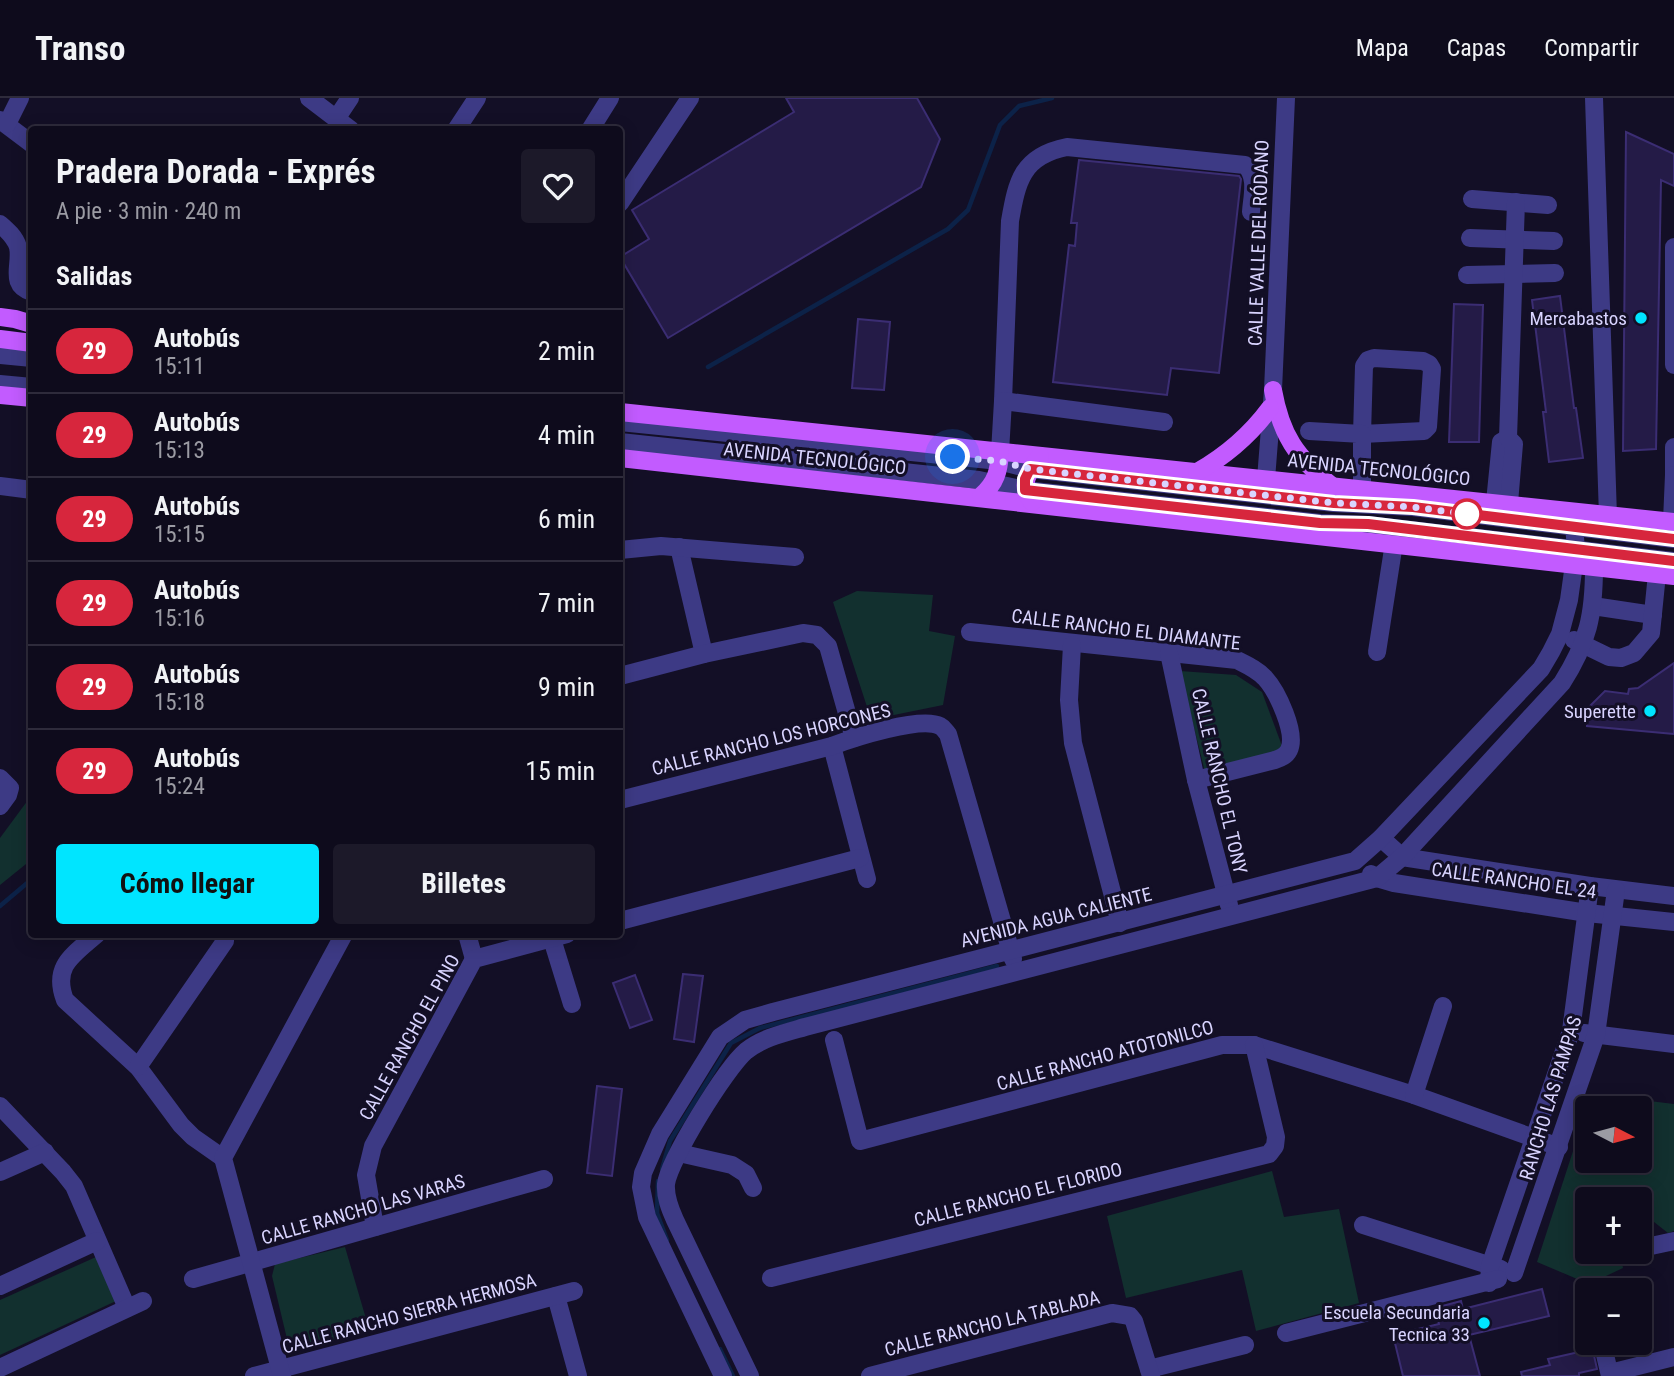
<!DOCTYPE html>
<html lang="es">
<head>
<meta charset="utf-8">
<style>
  :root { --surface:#0e0b1c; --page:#1c1929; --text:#f1f3f6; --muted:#9b9ba3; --line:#2e2b3b; --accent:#00e5ff }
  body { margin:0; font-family:"Roboto Condensed",sans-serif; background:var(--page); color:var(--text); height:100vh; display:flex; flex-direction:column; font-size:26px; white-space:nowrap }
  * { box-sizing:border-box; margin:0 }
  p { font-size:23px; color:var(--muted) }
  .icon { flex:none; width:38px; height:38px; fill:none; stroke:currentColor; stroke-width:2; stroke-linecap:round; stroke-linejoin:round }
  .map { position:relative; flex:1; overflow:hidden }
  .drawer { position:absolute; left:28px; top:28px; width:595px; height:812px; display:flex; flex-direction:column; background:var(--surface); border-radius:7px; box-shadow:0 4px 18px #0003,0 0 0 2px var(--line) }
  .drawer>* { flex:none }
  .badge { padding:0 14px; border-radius:23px; font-size:24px; line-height:46px }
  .needle { width:46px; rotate:96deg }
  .buttons { position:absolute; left:1575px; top:998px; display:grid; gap:14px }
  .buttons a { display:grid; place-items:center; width:77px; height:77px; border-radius:7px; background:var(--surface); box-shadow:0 4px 18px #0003,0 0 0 2px var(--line); font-size:35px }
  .you { position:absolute; width:35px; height:35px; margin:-18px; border:5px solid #fff; border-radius:50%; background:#1a73e8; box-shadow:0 0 0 10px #1a73e833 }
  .map>.badge { position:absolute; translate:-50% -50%; box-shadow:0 0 0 4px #fff }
  h2 { padding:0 28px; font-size:26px; line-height:63px }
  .round { display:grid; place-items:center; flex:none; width:74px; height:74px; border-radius:7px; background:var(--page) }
  .summary { display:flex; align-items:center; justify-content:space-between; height:119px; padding:0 28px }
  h1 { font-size:33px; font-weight:700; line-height:52px }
  .action { display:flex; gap:14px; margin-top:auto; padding:14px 28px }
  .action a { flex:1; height:80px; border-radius:7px; background:var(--accent); color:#111; font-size:28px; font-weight:700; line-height:80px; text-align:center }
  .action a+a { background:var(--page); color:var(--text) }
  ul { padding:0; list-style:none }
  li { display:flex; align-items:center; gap:21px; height:84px; padding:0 28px; border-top:2px solid var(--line) }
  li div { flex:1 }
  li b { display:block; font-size:26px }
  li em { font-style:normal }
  li .badge { min-width:77px; font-weight:700; text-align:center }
  header { display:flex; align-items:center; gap:42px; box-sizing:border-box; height:98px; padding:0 35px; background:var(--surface); border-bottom:2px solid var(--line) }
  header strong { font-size:33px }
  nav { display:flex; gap:38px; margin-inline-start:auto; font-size:24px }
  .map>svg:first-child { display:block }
</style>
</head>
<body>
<header>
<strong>Transo</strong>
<nav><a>Mapa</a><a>Capas</a><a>Compartir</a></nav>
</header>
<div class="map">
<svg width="1674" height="1278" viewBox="0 0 1674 1278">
  <rect width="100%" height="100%" fill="#130f26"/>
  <g fill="#12302f">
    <path d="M857 493 933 497 929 533 955 538 943 607 884 619 869 615 833 504Z"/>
    <path d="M1180 573 1236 577 1262 594 1282 648 1273 659 1206 678Z"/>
    <path d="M31 698V762L0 787V740Z"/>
    <path d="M1592 996 1674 1006V1133L1668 1135 1649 1120 1640 1122V1101H1587V1153H1620L1623 1170 1589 1186 1537 1164 1587 1010V1062H1640V1010H1587Z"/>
    <path d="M1272 1073 1284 1119 1339 1111 1359 1205 1256 1233 1242 1172 1126 1200 1107 1118Z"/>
    <path d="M345 1149 369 1231 301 1252 288 1245 272 1178 275 1166Z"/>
    <path d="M96 1159 116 1203 0 1257V1202Z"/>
  </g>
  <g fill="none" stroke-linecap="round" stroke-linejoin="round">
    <g stroke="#0c2248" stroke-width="4.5">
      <path d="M708 269 948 131 968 112 1000 27 1019 8 1052 0"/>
      <path d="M0 808 32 781"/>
      <path d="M662 1071 670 1043 731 945 760 930 997 868"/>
      <path d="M658 1083 657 1115 667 1142"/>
      <path d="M720 1251 733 1278"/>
    </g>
  </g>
  <g fill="#241b47" stroke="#3b2d73" stroke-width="2">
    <path d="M786 0H917L940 41 921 89 668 240 620 159 649 141 632 112 794 14Z"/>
    <path d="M1626 34 1674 56V88L1661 82 1656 351 1623 353Z"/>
    <path d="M1079 62 1239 78 1241 81 1219 275 1171 270 1167 297 1053 284 1069 147 1075 148 1077 125H1071Z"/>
    <path d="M1560 198 1574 310H1576L1583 360 1549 364 1543 314H1546L1532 202Z"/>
    <path d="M1454 206 1483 207 1479 344H1449Z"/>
    <path d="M858 221 890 224 884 292 852 290Z"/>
    <path d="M1674 565V636L1587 628 1588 610 1605 593 1628 596 1629 591 1638 590Z"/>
    <path d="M683 876 703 878 694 944 674 941Z"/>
    <path d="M635 877 652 922 630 930 613 885Z"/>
    <path d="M597 988 622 991 612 1078 587 1075Z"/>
    <path d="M1542 1191 1549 1218 1469 1237 1480 1278H1403L1393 1237 1439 1226 1435 1210 1461 1203 1463 1211Z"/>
    <path d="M1577 1244H1591L1597 1271 1579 1275V1278H1522L1521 1274 1550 1267 1548 1261 1579 1254Z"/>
  </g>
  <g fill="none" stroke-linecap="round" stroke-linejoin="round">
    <g stroke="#3d3a85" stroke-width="18">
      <path d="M309 0 351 32"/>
      <path d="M1594 0 1608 418"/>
      <path d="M336 21 350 0"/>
      <path d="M0 22 32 46"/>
      <path d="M7 26 20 0"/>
      <path d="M456 32 477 0"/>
      <path d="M590 32 610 0"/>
      <path d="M1472 101 1548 107"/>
      <path d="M620 105 690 0"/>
      <path d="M0 126C7 132 15 139 18 149 22 167 8 187 32 194"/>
      <path d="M1470 140 1554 143"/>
      <path d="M1674 149V267"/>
      <path d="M1467 177 1555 175"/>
      <path d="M0 257 32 260"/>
      <path d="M1374 260 1423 263 1429 266 1432 271 1428 329 1424 333 1362 336 1364 268 1368 262Z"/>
      <path d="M0 286 32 289"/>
      <path d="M1003 303 1010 123C1017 83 1022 58 1067 49L1245 67C1258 79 1252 98 1251 114"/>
      <path d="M620 324 999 363 1030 371 1334 405 1413 409 1674 441"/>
      <path d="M1309 333 1362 336V391"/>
      <path d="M620 344 979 382 1025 392 1320 425 1368 427 1674 463"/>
      <path d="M1000 354 1003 303 1164 324"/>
      <path d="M1674 377V349"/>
      <path d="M1266 381 1273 292 1286 0"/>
      <path d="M0 388 32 392"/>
      <path d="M1495 404 1501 344 1508 340"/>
      <path d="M1509 405 1514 346 1508 340 1516 104"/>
      <path d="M1672 423 1674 377"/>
      <path d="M679 449 704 556"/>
      <path d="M620 452 661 448 795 459"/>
      <path d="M1593 508 1653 517"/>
      <path d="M970 534 1237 562C1247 567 1258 572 1265 580 1277 593 1297 635 1289 652 1286 658 1281 660 1275 662L1196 682"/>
      <path d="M1574 542 1609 559 1621 560 1634 555 1651 535 1657 476"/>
      <path d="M1072 547 1069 602 1073 645 1120 825"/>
      <path d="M1377 554 1394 445"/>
      <path d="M1169 555 1196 682 1229 807"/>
      <path d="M620 578 704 556 803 535 817 537 828 548 854 640"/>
      <path d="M832 648 867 781"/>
      <path d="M0 680 10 690 8 697 0 708"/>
      <path d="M620 702 832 648C853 640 921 618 940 628 944 630 945 633 948 636L1013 861"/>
      <path d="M1381 740 1402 759 1590 788 1674 798"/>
      <path d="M1371 776 1377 780 1394 785 1587 815 1674 824"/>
      <path d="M620 823 860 760"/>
      <path d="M97 836C73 857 52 868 65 902L138 969 181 1027 193 1039 223 1060"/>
      <path d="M467 836 474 861"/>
      <path d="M552 841 572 906"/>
      <path d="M1584 935 1674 946"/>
      <path d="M834 942 860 1043 1222 947H1254L1414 997 1559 1049"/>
      <path d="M138 969 225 843"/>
      <path d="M1414 997 1443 908"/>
      <path d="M0 1008 63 1074 74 1088 127 1210"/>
      <path d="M679 1055 732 1067 746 1076 753 1090"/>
      <path d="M0 1074 45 1054"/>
      <path d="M1363 1127 1501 1171"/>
      <path d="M375 1129 366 1077 373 1048 474 861 567 836"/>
      <path d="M1640 1146 1651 1148 1674 1143"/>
      <path d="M1514 1175 1596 937 1616 792"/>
      <path d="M771 1180 1269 1056 1275 1048 1276 1039 1254 947"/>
      <path d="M193 1181 544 1081"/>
      <path d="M1489 1185 1490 1168 1571 933 1590 788"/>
      <path d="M0 1188 97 1143"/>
      <path d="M1586 1197 1587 1199"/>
      <path d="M556 1198 578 1278"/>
      <path d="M1286 1235 1498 1181"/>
      <path d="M1602 1244 1610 1278"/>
      <path d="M0 1270 143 1203"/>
      <path d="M1149 1271 1245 1247"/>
      <path d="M1610 1275 1674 1259"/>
      <path d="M254 1278 574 1193"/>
      <path d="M282 1278 223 1060 344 836"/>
      <path d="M723 1278 647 1119 641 1089 643 1075 660 1036 720 939 745 922 773 914 1355 763 1381 740 1541 571 1551 554 1560 536 1569 502 1576 452 1573 414"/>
      <path d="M750 1278 675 1122C670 1111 665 1099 666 1086 669 1062 726 970 746 953 762 940 784 935 805 929L1377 780 1402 759 1562 585C1588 544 1594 517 1594 469"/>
      <path d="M870 1278 1112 1215 1130 1218 1134 1223 1151 1278"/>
    </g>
    <g stroke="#c25bff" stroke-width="18">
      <path d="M0 219 15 221 32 226"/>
      <path d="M0 241 32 245"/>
      <path d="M1273 292C1281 337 1296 359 1332 388"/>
      <path d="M0 297 32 300"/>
      <path d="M620 314 1674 424"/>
      <path d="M620 360 1674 478"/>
      <path d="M1197 374C1227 357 1250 337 1270 310"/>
      <path d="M981 398C996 385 999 373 1000 354"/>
      <path d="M1032 404C1019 387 1028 374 1040 358"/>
    </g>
  </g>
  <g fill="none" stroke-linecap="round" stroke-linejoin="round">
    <g stroke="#fff" stroke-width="16">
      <path id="line" d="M1674 441 1413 409 1334 405 1030 371 1025 381V392L1320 425 1368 426 1674 463"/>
    </g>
    <use href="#line" stroke="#d7263d" stroke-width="10"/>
    <path stroke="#d9d4ff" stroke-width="7" stroke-dasharray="0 12.6" d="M953 359 999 363 1030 371 1334 405 1413 409 1467 416"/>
  </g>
  <g fill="#00e5ff" stroke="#130f26" stroke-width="2.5">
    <circle cx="1641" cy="220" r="7"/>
    <circle cx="1650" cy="613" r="7"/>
    <circle cx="1484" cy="1225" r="7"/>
  </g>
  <circle fill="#fff" stroke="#d7263d" stroke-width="3.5" cx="1467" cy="416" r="14"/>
  <g text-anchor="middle" stroke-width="6" stroke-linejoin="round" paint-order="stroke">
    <g font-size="19" fill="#d9d4ff" stroke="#130f26">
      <text transform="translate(1258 145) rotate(-88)" y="7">CALLE VALLE DEL RÓDANO</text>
      <text transform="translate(815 360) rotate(6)" y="7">AVENIDA TECNOLÓGICO</text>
      <text transform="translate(1379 371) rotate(6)" y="7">AVENIDA TECNOLÓGICO</text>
      <text transform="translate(1126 531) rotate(7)" y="7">CALLE RANCHO EL DIAMANTE</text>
      <text transform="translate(771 641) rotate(-14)" y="7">CALLE RANCHO LOS HORCONES</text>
      <text transform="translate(1220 683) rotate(77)" y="7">CALLE RANCHO EL TONY</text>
      <text transform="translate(1514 782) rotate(8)" y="7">CALLE RANCHO EL 24</text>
      <text transform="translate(1056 819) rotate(-14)" y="7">AVENIDA AGUA CALIENTE</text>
      <text transform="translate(409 939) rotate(-61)" y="7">CALLE RANCHO EL PINO</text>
      <text transform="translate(1105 957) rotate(-15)" y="7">CALLE RANCHO ATOTONILCO</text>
      <text transform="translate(1550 1000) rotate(-73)" y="7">RANCHO LAS PAMPAS</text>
      <text transform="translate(1018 1096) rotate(-14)" y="7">CALLE RANCHO EL FLORIDO</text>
      <text transform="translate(363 1111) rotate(-16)" y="7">CALLE RANCHO LAS VARAS</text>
      <text transform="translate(409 1215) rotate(-15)" y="7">CALLE RANCHO SIERRA HERMOSA</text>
      <text transform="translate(992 1225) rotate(-14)" y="7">CALLE RANCHO LA TABLADA</text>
    </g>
    <g font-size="19" fill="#d9d4ff" stroke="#130f26" text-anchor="end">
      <text x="1627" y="227">Mercabastos</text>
      <text x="1636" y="620">Superette</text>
      <text x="1470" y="1221">Escuela Secundaria<tspan x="1470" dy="22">Tecnica 33</tspan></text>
    </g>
  </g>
</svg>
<div class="buttons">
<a><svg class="needle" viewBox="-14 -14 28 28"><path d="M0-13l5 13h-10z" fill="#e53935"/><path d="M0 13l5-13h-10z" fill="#9b9ba3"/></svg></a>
<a>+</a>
<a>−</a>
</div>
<div class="you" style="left:953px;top:359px"></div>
<section class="drawer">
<div class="summary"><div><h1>Pradera Dorada - Exprés</h1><p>A pie · 3 min · 240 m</p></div><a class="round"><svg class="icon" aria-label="heart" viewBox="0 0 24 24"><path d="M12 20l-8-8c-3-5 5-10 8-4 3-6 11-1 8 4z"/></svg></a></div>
<h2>Salidas</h2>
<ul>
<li><span class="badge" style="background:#d7263d;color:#fff">29</span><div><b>Autobús</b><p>15:11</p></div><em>2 min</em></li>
<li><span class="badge" style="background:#d7263d;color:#fff">29</span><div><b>Autobús</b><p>15:13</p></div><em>4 min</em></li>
<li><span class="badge" style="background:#d7263d;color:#fff">29</span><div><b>Autobús</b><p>15:15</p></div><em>6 min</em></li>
<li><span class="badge" style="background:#d7263d;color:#fff">29</span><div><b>Autobús</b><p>15:16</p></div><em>7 min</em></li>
<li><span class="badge" style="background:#d7263d;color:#fff">29</span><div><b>Autobús</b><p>15:18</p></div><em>9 min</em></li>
<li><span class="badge" style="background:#d7263d;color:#fff">29</span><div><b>Autobús</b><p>15:24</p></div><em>15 min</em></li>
</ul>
<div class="action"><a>Cómo llegar</a><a>Billetes</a></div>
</section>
</div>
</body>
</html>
